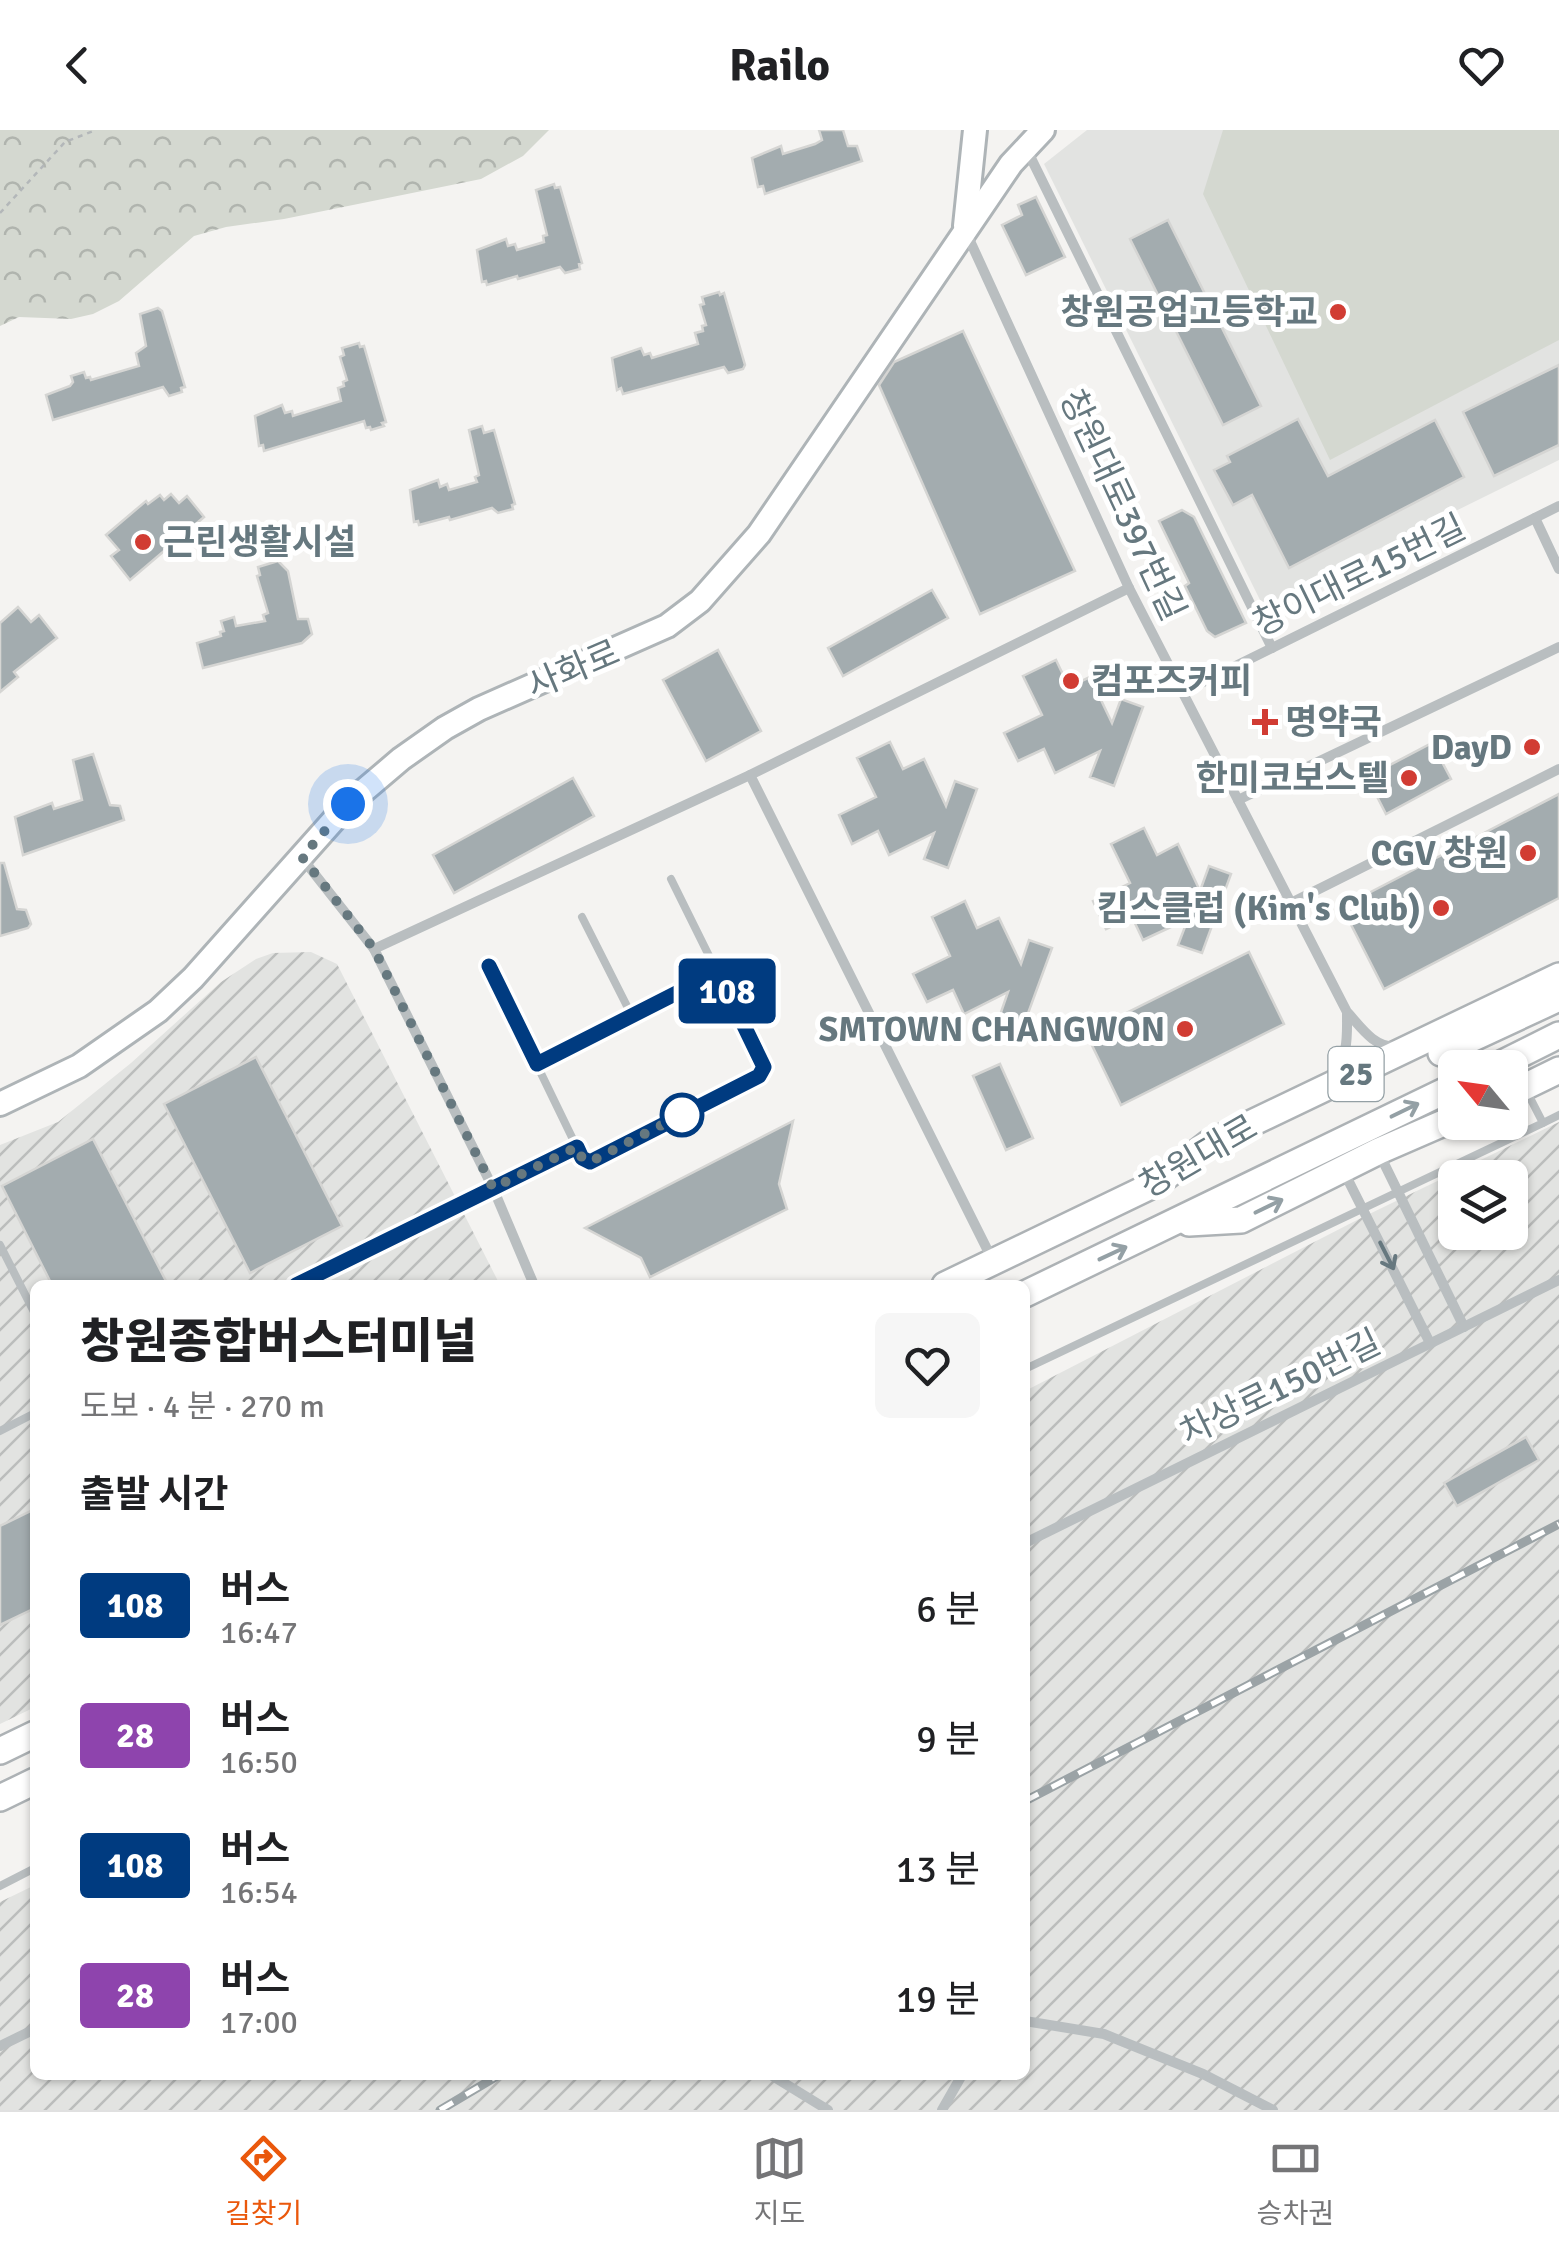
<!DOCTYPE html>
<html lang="ko">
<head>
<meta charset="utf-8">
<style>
  :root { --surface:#fff; --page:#f6f6f6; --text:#202124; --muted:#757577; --line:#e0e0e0; --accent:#ea580c }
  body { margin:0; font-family:Signika,"Noto Sans KR",sans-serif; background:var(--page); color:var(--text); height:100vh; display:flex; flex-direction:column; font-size:38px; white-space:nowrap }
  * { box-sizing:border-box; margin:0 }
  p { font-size:32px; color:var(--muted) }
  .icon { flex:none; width:55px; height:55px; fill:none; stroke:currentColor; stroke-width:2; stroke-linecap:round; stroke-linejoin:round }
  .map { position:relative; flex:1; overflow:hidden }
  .sheet { position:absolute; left:30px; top:1150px; width:1000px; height:800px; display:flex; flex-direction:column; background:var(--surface); border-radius:15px; box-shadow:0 2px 8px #0004 }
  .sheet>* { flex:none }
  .badge { padding:0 20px; border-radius:8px; font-size:35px; line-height:65px }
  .needle { width:65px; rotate:299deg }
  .tools { position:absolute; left:1438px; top:920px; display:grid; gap:20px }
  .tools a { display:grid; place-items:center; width:90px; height:90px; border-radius:15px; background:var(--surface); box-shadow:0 2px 8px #0004; font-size:50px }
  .you { position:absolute; width:50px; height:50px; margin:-25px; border:8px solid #fff; border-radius:50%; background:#1a73e8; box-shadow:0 0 0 15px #1a73e833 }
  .map>.badge { position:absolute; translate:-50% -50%; box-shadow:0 0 0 5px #fff }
  h2 { padding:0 50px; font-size:38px; line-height:90px }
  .round { display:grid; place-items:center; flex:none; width:105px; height:105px; border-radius:15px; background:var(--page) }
  .overview { display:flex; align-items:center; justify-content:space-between; height:170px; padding:0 50px }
  h1 { font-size:48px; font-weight:800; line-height:75px }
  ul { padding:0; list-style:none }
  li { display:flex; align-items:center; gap:30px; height:130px; padding:0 50px }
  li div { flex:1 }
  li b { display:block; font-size:38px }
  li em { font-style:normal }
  li .badge { min-width:110px; font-weight:700; text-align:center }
  header { display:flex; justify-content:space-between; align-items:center; height:130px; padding:0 50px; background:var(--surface); font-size:45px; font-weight:800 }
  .dock { display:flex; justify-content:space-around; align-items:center; height:140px; border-top:2px solid var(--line); background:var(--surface); font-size:28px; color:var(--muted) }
  .dock a { display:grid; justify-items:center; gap:5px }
  .dock .current { color:var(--accent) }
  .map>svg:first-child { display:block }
</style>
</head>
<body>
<header><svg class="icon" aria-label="back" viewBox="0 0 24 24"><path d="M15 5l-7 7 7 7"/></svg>Railo<svg class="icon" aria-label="heart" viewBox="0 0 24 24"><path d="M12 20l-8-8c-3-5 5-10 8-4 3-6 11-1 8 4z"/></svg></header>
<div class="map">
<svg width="1559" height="1980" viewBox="0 0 1559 1980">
  <defs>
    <pattern id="industrial-furrows" width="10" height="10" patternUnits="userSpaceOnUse" patternTransform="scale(2.5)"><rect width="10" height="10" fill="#e2e3e1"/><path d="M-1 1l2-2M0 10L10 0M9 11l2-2" fill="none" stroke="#bbbdbc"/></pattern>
    <pattern id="forest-crowns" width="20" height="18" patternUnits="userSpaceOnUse" patternTransform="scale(2.5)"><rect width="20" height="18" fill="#d4d8d0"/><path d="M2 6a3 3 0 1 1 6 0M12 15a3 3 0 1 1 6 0" fill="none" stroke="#b0b4ae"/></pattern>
  </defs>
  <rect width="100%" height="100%" fill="#f4f3f1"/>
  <path fill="#e2e3e1" d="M1087 0H1559V330L1263 476 1044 34Z"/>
  <g fill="url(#industrial-furrows)" fill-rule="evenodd">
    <path d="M311 822 337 834 500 1155H35V1577L0 1594V1015L58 992 131 933 221 852 256 829 273 823Z"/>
    <path d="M1559 992V1980H0V1772L35 1755V1945H1025V1261L1359 1089ZM1455 1048H1510V1102H1455Z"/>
  </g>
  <path fill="#d4d8d0" d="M1223 0H1559V210L1330 330 1203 64Z"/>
  <path fill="url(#forest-crowns)" d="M0 0H549L523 26 481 49 284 89 226 97 194 106 119 171 93 184 71 189 19 187 0 196Z"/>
  <g fill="#a3acaf" stroke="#d5d5d3" stroke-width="2.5">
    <path d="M819 0H843L848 16H857L862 31 765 64 763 56 758 57 752 28 781 16 783 24 815 14 822 10Z"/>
    <path d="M554 54 555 58 560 57 582 133 579 134 580 139 565 143 560 137 518 149 517 146 487 155 486 151 482 152 477 120 506 109 508 116 515 114 517 120 544 112 543 106 547 105 536 60Z"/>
    <path d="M1036 67 1065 127 1026 145 1002 95 1022 85 1018 75Z"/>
    <path d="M1168 90 1261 276 1223 295 1130 109Z"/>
    <path d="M719 162 720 165 724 163 745 235 743 239 728 243 724 237 623 264 621 258 617 260 612 228 641 218 644 225 650 223 652 228 698 214 695 203 703 201 702 196 706 195 700 175 704 174 702 167Z"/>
    <path d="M158 178 162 181 185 257 181 258 182 262 169 266 163 257 53 290 46 265 70 256 73 252 71 246 84 242 86 248 90 247 91 250 139 236 136 223 146 216 140 184Z"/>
    <path d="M963 201 1075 441 980 484 879 255 894 232Z"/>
    <path d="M359 213 360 217 364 216 386 292 382 293 384 296 371 300 370 297 366 298 364 291 264 321 263 315 259 316 255 286 282 275 285 283 292 281 293 286 341 271 338 258 344 256 343 252 347 250 340 227 344 225 342 218Z"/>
    <path d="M1559 235V315L1494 346 1463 282Z"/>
    <path d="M1298 289 1328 346 1435 290 1464 347 1289 438 1252 365 1233 375 1214 340 1230 332 1227 326Z"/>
    <path d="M482 296 484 303 494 300 515 374 512 375 513 379 498 383 492 378 450 390 449 387 419 395 418 391 414 392 410 360 438 350 440 357 447 354 449 360 477 352 475 347 479 345 469 300Z"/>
    <path d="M171 364 179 373 187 366 204 387 130 450 111 426 119 420 106 405 146 371 148 374 160 365 164 370Z"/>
    <path d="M1182 380 1194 387 1246 493 1215 507 1207 501 1185 456 1189 453 1159 391Z"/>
    <path d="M278 431 288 441 298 489H308L312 504 302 513 203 538 197 513 221 506 220 502 224 501 221 491 234 487 236 496 265 491 263 485 268 483 257 446 260 445 258 437Z"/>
    <path d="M932 460 948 488 843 546 828 518Z"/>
    <path d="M18 477 31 492 39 485 57 508 14 542 18 547 0 562V493Z"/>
    <path d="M718 520 761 601 706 631 663 550Z"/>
    <path d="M1056 530 1069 557 1090 547 1112 593 1121 569 1143 577 1114 656 1090 647 1100 621 1055 643 1044 619 1018 631 1004 603 1042 585 1023 546Z"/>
    <path d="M890 612 903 639 924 629 946 676 955 651 977 659 948 738 924 729 934 703 889 725 878 701 852 714 839 685 876 667 857 628Z"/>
    <path d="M1432 613 1451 649 1386 684 1367 647Z"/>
    <path d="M93 624 110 675 120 676 124 690 23 725 15 687 52 673 54 679 82 670 73 630Z"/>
    <path d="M573 648 594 686 454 763 433 725Z"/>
    <path d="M1559 664V768L1384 859 1342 777Z"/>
    <path d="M1144 698 1157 725 1178 714 1200 761 1209 736 1231 744 1202 823 1178 815 1188 789 1143 810 1132 787 1106 799 1093 771 1130 753 1111 714Z"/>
    <path d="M0 733H4L17 779 26 780 31 794 28 798 0 806Z"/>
    <path d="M965 771 977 798 999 788 1021 834 1029 810 1052 818 1023 897 999 888 1008 862 964 884 953 860 927 872 913 844 950 826 932 787Z"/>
    <path d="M1249 822 1284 894 1121 975 1086 903Z"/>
    <path d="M256 927 342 1096 250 1143 164 974Z"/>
    <path d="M1000 934 1033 1008 1006 1020 973 946Z"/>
    <path d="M793 991 779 1054 787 1079 650 1147 641 1128 585 1098Z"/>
    <path d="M93 1009 168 1155H52L2 1056Z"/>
    <path d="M1526 1307 1539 1330 1457 1376 1444 1353Z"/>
    <path d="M35 1379V1478L0 1495V1396Z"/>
  </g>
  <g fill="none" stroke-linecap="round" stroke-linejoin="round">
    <g stroke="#aeb4b7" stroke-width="28">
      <g id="secondary">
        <path d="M965 96 975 0"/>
        <path d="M0 974 79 936 158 881 193 848 348 674 401 629 445 598 479 579 667 496 700 471 759 404 1011 34 1043 0"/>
      </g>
    </g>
    <g stroke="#adb2b5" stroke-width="30">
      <g id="primary">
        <path d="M1441 923 1559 868"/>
        <path d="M1493 938 1559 905"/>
        <path d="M1510 964 1559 940"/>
        <path d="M1189 1093 1241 1090 1379 1021 1455 988"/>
        <path d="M945 1155 1159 1052 1208 1014 1559 846"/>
        <path d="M1025 1164 1455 956"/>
        <path d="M0 1621 35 1604"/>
        <path d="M0 1668 35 1651"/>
      </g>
    </g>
    <path stroke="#b3b7b9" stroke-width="2.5" stroke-dasharray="5 5" stroke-linecap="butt" d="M0 83 65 12 96 0"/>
    <g stroke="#b9bec0" stroke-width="8">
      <path d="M582 787 632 886"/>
      <path d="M489 836 582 1028 590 1032 759 946 764 937 671 749"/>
      <path d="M537 934 718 842"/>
      <path d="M1526 960 1543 993 1559 985"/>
      <path d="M0 1115 35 1184"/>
      <path d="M296 1155 577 1017"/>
      <path d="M1025 1239 1543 993"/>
      <path d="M0 1301 35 1283"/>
      <path d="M0 1756 35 1738"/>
    </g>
    <g stroke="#b9bec0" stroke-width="10">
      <path d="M1026 18 1272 518"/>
      <path d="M965 100 1129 458 1347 882C1361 897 1373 917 1396 917"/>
      <path d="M1535 388 1559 439"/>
      <path d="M1183 562 1559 376"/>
      <path d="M750 645 993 1131"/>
      <path d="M1238 670 1559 517"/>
      <path d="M302 728 374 819 493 1058 534 1155"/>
      <path d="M1291 773 1559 639"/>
      <path d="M374 819 750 645 1129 458"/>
      <path d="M1331 945C1349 926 1347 908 1347 883"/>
      <path d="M1379 1023 1464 1197"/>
      <path d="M1343 1040 1430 1213"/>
      <path d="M1025 1413 1559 1150"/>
      <path d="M1025 1891 1104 1904 1203 1944 1273 1980"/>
      <path d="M0 1916 35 1899"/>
      <path d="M771 1945 828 1980"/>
      <path d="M942 1980 962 1945"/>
    </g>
    <use href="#secondary" stroke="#fff" stroke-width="22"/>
    <use href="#primary" stroke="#fff" stroke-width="25"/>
    <g stroke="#9ba3a6" stroke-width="9">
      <g id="rail">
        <path d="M1025 1671 1559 1394"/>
        <path d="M440 1980 499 1945"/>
      </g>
    </g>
    <use href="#rail" stroke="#fff" stroke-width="5" stroke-dasharray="15" stroke-linecap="butt"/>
  </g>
  <defs><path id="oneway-shaft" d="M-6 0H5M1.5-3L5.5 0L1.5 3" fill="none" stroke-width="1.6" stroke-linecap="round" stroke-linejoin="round" transform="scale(2.5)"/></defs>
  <g stroke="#94a0a5">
    <use href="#oneway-shaft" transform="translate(1405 980) rotate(-26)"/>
    <use href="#oneway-shaft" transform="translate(1269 1076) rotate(-26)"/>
    <use href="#oneway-shaft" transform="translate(1113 1123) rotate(-25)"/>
  </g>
  <use stroke="#66787f" href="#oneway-shaft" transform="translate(1387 1126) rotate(63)"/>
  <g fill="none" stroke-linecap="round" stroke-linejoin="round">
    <g stroke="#fff" stroke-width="22">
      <path id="line" d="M296 1155 577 1017 582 1028 590 1032 759 946 764 937 718 842 537 934 489 836"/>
    </g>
    <use href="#line" stroke="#003b80" stroke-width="15"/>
    <path stroke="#66787f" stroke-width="10" stroke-dasharray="0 18" d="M348 674 302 727 374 819 493 1058 577 1017 582 1028 590 1032 691 980 682 985"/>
  </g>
  <g fill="#d13c33" stroke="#fff" stroke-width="4">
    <circle cx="1338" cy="182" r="10"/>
    <circle cx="143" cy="412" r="10"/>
    <circle cx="1071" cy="551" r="10"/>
    <path d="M1260 577h10v10h10v10h-10v10h-10v-10h-10v-10h10z"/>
    <circle cx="1532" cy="617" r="10"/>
    <circle cx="1409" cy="648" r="10"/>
    <circle cx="1528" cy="723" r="10"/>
    <circle cx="1441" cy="778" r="10"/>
    <circle cx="1185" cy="899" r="10"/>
  </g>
  <circle fill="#fff" stroke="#003b80" stroke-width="5" cx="682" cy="985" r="20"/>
  <g text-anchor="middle" stroke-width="10" stroke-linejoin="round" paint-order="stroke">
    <rect fill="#fff" stroke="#94a0a5" stroke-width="2.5" x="1328.5" y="917" width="55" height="54" rx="8"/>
    <g font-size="32" font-weight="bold" fill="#66787f">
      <text x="1356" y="955">25</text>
    </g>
    <g font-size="35" font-weight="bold" fill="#66787f" stroke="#fff" text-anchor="end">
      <text x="1318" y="194">창원공업고등학교</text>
      <text x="163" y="424" text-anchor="start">근린생활시설</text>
      <text x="1091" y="563" text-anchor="start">컴포즈커피</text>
      <text x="1285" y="604" text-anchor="start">명약국</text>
      <text x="1512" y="629">DayD</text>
      <text x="1389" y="660">한미코보스텔</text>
      <text x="1508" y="735">CGV 창원</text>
      <text x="1421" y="790">킴스클럽 (Kim's Club)</text>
      <text x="1165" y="911">SMTOWN CHANGWON</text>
    </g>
    <g font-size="35" fill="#66787f" stroke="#fff">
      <text transform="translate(1123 375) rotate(65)" y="12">창원대로397번길</text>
      <text transform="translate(1359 445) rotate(-26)" y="12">창이대로15번길</text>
      <text transform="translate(573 539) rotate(-23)" y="12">사화로</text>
      <text transform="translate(1198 1026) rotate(-30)" y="12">창원대로</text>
      <text transform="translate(1280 1257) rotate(-26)" y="12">차상로150번길</text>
    </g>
  </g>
</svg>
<div class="tools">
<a><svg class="needle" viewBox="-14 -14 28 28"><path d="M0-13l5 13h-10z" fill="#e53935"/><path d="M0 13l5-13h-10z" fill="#757577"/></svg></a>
<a><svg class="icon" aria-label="layers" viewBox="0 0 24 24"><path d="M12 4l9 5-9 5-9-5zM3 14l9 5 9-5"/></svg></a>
</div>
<div class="you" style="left:348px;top:674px"></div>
<b class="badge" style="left:727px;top:861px;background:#003b80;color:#fff">108</b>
<section class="sheet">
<div class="overview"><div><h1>창원종합버스터미널</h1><p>도보 · 4 분 · 270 m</p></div><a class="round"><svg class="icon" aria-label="heart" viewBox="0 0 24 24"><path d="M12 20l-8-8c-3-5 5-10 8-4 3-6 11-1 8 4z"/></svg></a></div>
<h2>출발 시간</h2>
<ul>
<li><span class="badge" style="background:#003b80;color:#fff">108</span><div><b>버스</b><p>16:47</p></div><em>6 분</em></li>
<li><span class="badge" style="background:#8e44ad;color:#fff">28</span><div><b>버스</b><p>16:50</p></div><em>9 분</em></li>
<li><span class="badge" style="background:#003b80;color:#fff">108</span><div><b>버스</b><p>16:54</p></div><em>13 분</em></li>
<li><span class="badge" style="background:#8e44ad;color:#fff">28</span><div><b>버스</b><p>17:00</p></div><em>19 분</em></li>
</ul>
</section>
</div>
<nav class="dock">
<a class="current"><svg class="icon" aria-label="directions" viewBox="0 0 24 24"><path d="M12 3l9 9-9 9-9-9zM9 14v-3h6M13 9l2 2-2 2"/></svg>길찾기</a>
<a><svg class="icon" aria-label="map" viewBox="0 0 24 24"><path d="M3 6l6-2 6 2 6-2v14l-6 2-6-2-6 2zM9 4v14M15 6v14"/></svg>지도</a>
<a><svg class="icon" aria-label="tickets" viewBox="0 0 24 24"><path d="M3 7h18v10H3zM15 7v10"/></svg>승차권</a>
</nav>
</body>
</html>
